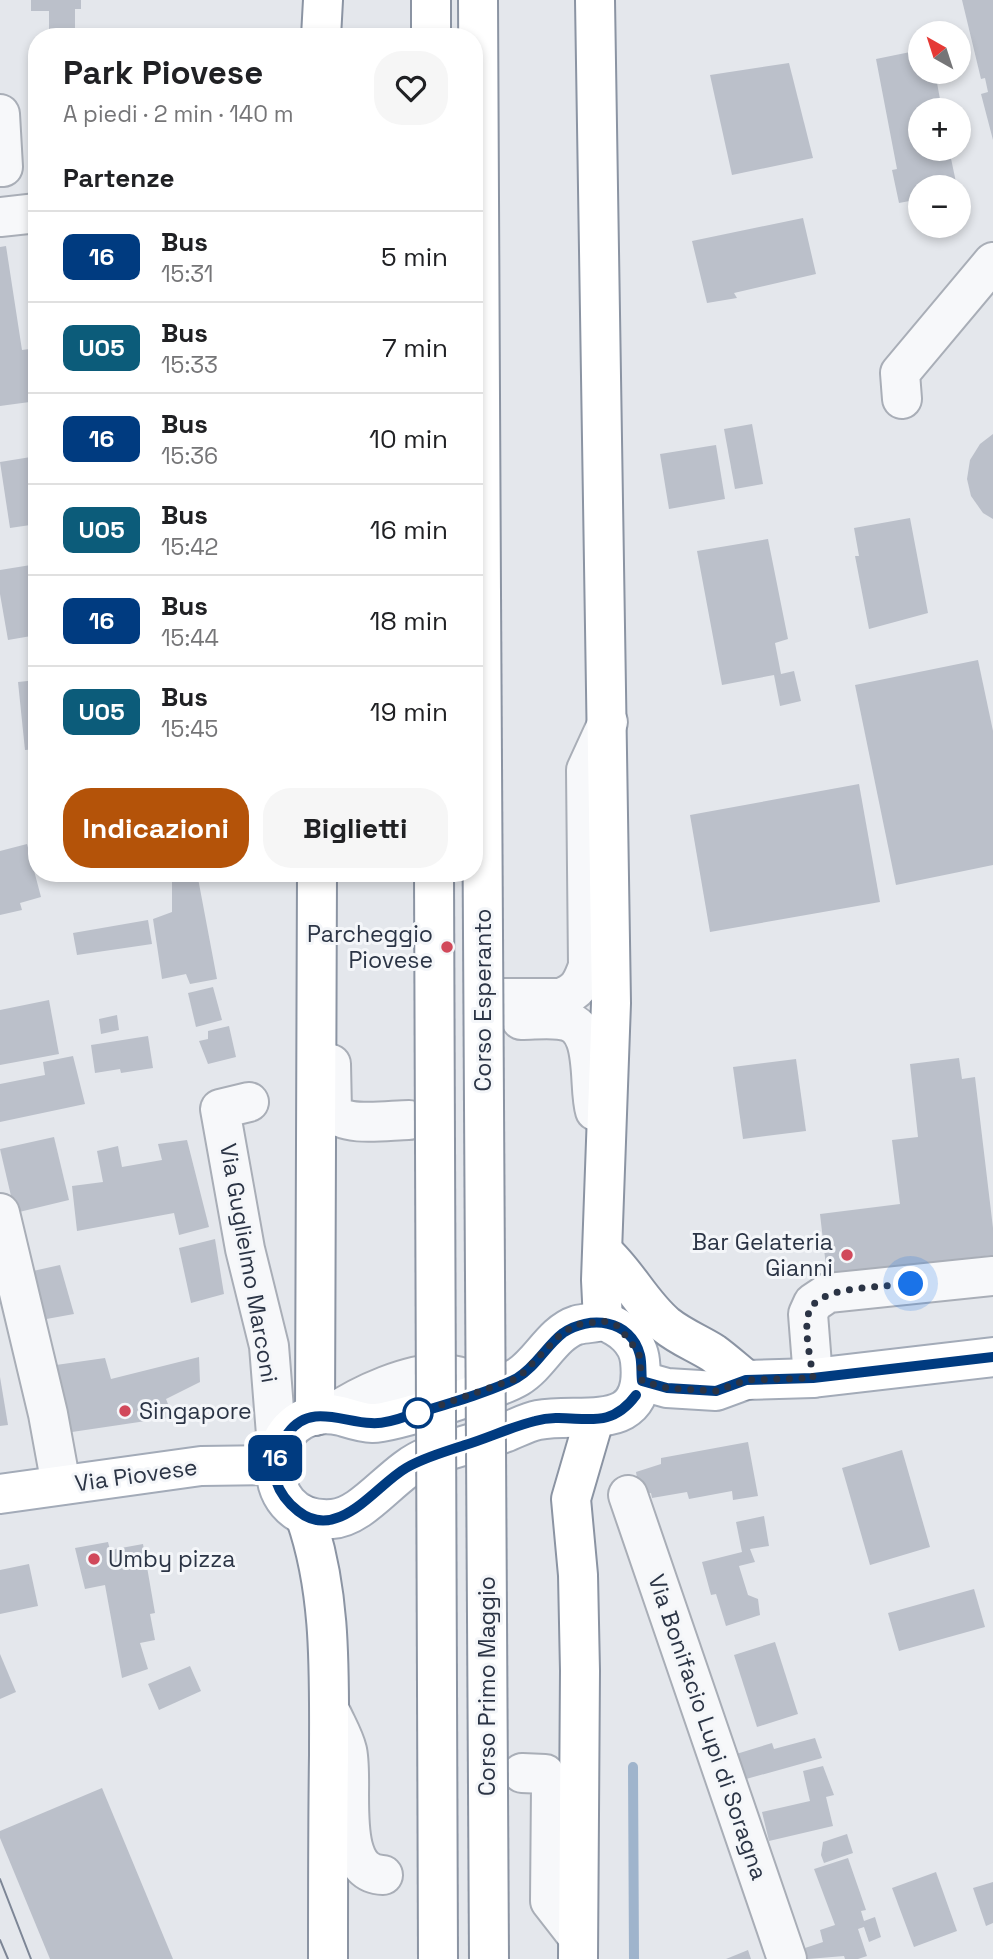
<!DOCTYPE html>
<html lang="it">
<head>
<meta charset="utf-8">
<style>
  :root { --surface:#fff; --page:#f6f6f6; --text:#202124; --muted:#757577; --line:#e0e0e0; --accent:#b45309 }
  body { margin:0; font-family:"Space Grotesk",sans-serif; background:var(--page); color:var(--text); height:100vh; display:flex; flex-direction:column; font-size:26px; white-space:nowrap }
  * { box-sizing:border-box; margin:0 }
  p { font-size:23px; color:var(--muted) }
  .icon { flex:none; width:38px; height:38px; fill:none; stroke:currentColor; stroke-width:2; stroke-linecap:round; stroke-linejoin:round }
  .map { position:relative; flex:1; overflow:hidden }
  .drawer { position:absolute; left:28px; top:28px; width:455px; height:854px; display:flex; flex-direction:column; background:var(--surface); border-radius:28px; box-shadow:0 4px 10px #0003 }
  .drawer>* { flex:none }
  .badge { padding:0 14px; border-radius:10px; font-size:24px; line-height:46px }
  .needle { width:46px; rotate:321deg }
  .buttons { position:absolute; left:908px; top:21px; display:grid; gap:14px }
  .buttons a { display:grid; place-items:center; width:63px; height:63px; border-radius:50%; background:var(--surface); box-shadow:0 4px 10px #0003; font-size:35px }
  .you { position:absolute; width:35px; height:35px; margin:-18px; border:5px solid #fff; border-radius:50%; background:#1a73e8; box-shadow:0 0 0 10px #1a73e833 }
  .map>.badge { position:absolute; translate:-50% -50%; box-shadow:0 0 0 4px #fff }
  h2 { padding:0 35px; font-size:26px; line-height:63px }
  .round { display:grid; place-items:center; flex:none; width:74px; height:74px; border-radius:28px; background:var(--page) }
  .summary { display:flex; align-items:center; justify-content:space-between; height:119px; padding:0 35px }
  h1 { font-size:33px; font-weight:700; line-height:52px }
  .action { display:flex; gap:14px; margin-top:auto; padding:14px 35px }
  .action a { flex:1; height:80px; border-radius:28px; background:var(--accent); color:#fff; font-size:28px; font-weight:700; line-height:80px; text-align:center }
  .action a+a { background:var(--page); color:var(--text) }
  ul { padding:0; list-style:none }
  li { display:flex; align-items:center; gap:21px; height:91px; padding:0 35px; border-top:2px solid var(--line) }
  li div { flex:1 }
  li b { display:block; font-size:26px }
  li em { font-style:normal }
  li .badge { min-width:77px; font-weight:700; text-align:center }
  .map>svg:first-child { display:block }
</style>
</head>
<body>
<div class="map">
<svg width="993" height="1959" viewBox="0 0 993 1959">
  <rect width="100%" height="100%" fill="#e4e7ec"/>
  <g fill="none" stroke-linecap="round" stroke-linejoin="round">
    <path stroke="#9fb4cc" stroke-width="10" d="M633 1767 634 1959"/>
  </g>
  <g fill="#bbc0ca">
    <path d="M31 0H81V9H75V37H49V11H31Z"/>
    <path d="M962 0H993V140L981 94 988 92 985 78 981 79Z"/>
    <path d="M920 50V72H935L942 110H920V149H949L957 187H920V199L899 203 892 170 897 169 876 59Z"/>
    <path d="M789 63 813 158 732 175 710 75Z"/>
    <path d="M803 218 816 274 734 293 737 298 707 303 692 241Z"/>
    <path d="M6 246 22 350 37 348V401L0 406V247Z"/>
    <path d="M752 424 763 484 735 489 724 429Z"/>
    <path d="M993 434V519L983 513 971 496 967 479 970 460 980 444Z"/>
    <path d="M716 445 725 499 669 509 660 454Z"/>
    <path d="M37 456V524L10 528 0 462Z"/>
    <path d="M910 518 928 613 869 629 855 556H859L854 528Z"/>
    <path d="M768 539 788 639 775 643 781 674 794 671 801 701 780 706 774 675 722 685 697 551Z"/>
    <path d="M37 564V635L8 640 0 594V570Z"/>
    <path d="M978 660 993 731V865L896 885 855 685Z"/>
    <path d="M37 680V749L25 750 18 682Z"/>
    <path d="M859 784 880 902 710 932 690 815Z"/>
    <path d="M37 832V856H36L31 834Z"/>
    <path d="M27 844 41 897 20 903 22 910 0 915V851Z"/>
    <path d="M77 873H101L102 877 78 881Z"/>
    <path d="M197 873 217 979 190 984 186 974 162 979 153 919 172 912V878Z"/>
    <path d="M148 920 152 944 77 955 73 933Z"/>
    <path d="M213 987 222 1020 196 1027 188 993Z"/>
    <path d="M49 1000 59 1054 0 1065V1010Z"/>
    <path d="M117 1015 119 1030 101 1034 99 1019Z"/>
    <path d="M229 1026 236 1057 208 1064 199 1041 208 1039V1031Z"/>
    <path d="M148 1036 153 1068 121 1073 120 1069 95 1073 91 1045Z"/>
    <path d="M73 1056 85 1104 0 1122V1084L45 1075 43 1062Z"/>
    <path d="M959 1058 962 1079 975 1077 993 1228V1255L827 1275 820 1214 900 1204 892 1140 918 1137 910 1064Z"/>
    <path d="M796 1059 806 1131 743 1139 733 1067Z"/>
    <path d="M54 1137 69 1200 15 1213 0 1149Z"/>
    <path d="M187 1140 209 1227 179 1235 174 1213 77 1231 72 1186 103 1182 97 1151 118 1146 122 1167 162 1160 158 1144Z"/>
    <path d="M215 1239 224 1294 191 1303 179 1248Z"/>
    <path d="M60 1265 74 1314 41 1320 24 1273Z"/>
    <path d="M199 1357 200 1382 166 1399 173 1417 72 1432 49 1366 105 1358 111 1379Z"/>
    <path d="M0 1377 8 1425 0 1426Z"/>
    <path d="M748 1442 758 1496 733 1500 732 1491 689 1499 687 1492 652 1498 651 1493 640 1495 636 1472 661 1464V1458Z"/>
    <path d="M902 1450 930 1547 870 1565 842 1468Z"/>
    <path d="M764 1516 769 1546 750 1549 755 1562 739 1566 748 1595 758 1599 760 1615 726 1626 716 1594 711 1595 702 1562 742 1552 736 1522Z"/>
    <path d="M108 1542 110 1550 143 1544 155 1613 150 1614 155 1640 140 1643 148 1669 122 1678 105 1585 85 1589 75 1548Z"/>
    <path d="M29 1564 38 1606 0 1614V1570Z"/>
    <path d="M974 1589 985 1627 899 1651 888 1613Z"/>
    <path d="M775 1642 798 1714 757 1727 734 1655Z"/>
    <path d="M0 1654 16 1692 0 1699Z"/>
    <path d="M190 1666 201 1691 159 1710 148 1684Z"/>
    <path d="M815 1738 822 1758 739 1781 733 1755 772 1743 774 1749Z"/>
    <path d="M823 1766 834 1795 826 1797 833 1826 769 1841 762 1812 810 1801 803 1771Z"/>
    <path d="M102 1788 173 1959H50L0 1838V1831Z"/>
    <path d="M847 1834 853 1853 824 1863 821 1855 823 1842Z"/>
    <path d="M848 1858 866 1910 861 1911 864 1921 875 1917 881 1937 869 1942 864 1927 858 1929 867 1956 858 1959H845L844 1956 808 1959 805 1948 823 1942 820 1930 835 1925 814 1869Z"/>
    <path d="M936 1872 957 1931 914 1947 892 1888Z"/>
    <path d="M993 1882V1923L986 1926 973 1888Z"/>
    <path d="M748 1950 751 1959H726Z"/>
  </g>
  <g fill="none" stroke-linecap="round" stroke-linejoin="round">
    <g stroke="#a9aeb7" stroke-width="42">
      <g id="minor">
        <path d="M0 114 3 167H0"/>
        <path d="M0 217 37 213"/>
        <path d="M902 399 900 373 993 262"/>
        <path d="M490 998H560C578 992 582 983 588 966L586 770 608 722"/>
        <path d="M521 1020C534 1020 547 1018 560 1020 600 1023 587 1085 595 1111"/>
        <path d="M331 1064 332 1111C345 1128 389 1120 409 1120"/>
        <path d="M249 1102 220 1109 245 1249 269 1346 277 1447"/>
        <path d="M0 1213 48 1414 61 1485"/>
        <path d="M813 1378 808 1314 813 1303 828 1293 993 1276"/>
        <path d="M332 1414C360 1395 411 1371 445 1374 461 1375 478 1383 493 1387"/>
        <path d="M628 1495 787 1959"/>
        <path d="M332 1715C337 1726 344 1738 347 1750 355 1781 334 1874 383 1875"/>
        <path d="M522 1773 545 1774 551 1785 550 1901 578 1937"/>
      </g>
    </g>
    <g stroke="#a3abb8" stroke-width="42">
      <g id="major">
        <path d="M603 1321C621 1327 638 1341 640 1361 648 1435 584 1412 538 1420 527 1422 515 1429 504 1433 479 1442 453 1448 428 1457 394 1469 365 1517 332 1519 250 1525 261 1398 341 1416 351 1419 362 1423 372 1423 392 1424 500 1388 518 1377 540 1364 552 1333 577 1325 585 1323 595 1323 603 1321Z"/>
        <path d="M642 1381 667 1388 716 1391 746 1380 813 1378 993 1357"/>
        <path d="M0 1494 201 1466 273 1465"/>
      </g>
    </g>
    <g stroke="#8b94a3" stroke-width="42">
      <g id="highway">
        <path d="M431 0V37"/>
        <path d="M478 0 481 593"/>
        <path d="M595 0 611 1003 601 1280 603 1321"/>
        <path d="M321 37 323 0"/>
        <path d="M603 1252C627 1273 641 1304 666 1325 681 1337 697 1343 713 1353 724 1361 735 1371 746 1380"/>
        <path d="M315 1416 317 873"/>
        <path d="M305 1516C332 1592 329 1675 329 1755 328 1823 328 1891 328 1959"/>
        <path d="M578 1959 580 1671 578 1575 571 1499 594 1420"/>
      </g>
    </g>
    <use href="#minor" stroke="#f7f8fa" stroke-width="38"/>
    <use href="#major" stroke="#fff" stroke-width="38"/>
    <use href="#highway" stroke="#fff" stroke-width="38"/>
    <g stroke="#7d8696" stroke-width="2">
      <path d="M0 1879 31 1959"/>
      <path d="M0 1940 8 1959"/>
    </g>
    <g stroke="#8b94a3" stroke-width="42" stroke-linecap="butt">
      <g id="highway-bridge">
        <path d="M481 593 489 1959"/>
        <path d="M434 873 438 1959"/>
      </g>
    </g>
    <use href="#highway-bridge" stroke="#fff" stroke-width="38"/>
  </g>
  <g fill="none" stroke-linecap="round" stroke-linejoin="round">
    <g stroke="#fff" stroke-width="16">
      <path id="line" d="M636 1395C606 1436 575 1410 535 1421 511 1427 488 1438 465 1445 445 1452 425 1457 406 1468 375 1486 338 1543 298 1511 289 1504 280 1493 276 1481 270 1462 276 1449 288 1433 310 1403 342 1422 371 1423 383 1424 396 1420 407 1416 437 1407 492 1392 517 1378 536 1367 546 1346 563 1333 589 1315 631 1319 640 1355 642 1363 641 1373 642 1381L667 1388 716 1391 746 1380 813 1378 993 1357"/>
    </g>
    <use href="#line" stroke="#003b80" stroke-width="10"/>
    <path stroke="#2b3445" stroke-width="7" stroke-dasharray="0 12.6" d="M418 1413 518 1378 560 1335 575 1325 603 1321 618 1326 639 1353 642 1381 667 1388 716 1391 746 1380 813 1378C811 1359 803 1330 809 1312 817 1285 886 1287 911 1284"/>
  </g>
  <g fill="#d1495b" stroke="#f4f6f9" stroke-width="2.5">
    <circle cx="447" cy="947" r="7"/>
    <circle cx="847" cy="1255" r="7"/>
    <circle cx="125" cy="1411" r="7"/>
    <circle cx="94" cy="1559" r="7"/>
  </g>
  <circle fill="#fff" stroke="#003b80" stroke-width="3.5" cx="418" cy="1413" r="14"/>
  <g text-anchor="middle" stroke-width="6" stroke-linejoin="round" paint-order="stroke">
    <g font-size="23" fill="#2b3445" stroke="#f4f6f9" text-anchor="end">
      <text x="433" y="942">Parcheggio<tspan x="433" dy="26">Piovese</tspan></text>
      <text x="833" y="1250">Bar Gelateria<tspan x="833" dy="26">Gianni</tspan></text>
      <text x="139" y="1419" text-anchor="start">Singapore</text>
      <text x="108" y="1567" text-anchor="start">Umby pizza</text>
    </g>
    <g font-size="23" fill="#2b3445" stroke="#f4f6f9">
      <text transform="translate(483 1000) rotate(-90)" y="8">Corso Esperanto</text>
      <text transform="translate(249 1263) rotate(80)" y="8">Via Guglielmo Marconi</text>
      <text transform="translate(136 1475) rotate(-8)" y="8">Via Piovese</text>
      <text transform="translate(487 1686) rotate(-90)" y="8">Corso Primo Maggio</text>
      <text transform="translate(708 1727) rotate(71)" y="8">Via Bonifacio Lupi di Soragna</text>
    </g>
  </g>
</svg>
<div class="buttons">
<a><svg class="needle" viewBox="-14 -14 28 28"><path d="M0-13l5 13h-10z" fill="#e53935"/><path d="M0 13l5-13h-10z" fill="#757577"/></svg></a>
<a>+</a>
<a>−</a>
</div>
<div class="you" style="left:911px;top:1284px"></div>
<b class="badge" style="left:275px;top:1458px;background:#003b80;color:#fff">16</b>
<section class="drawer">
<div class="summary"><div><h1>Park Piovese</h1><p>A piedi · 2 min · 140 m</p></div><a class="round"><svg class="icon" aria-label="heart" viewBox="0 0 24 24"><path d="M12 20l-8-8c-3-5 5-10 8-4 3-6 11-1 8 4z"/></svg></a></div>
<h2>Partenze</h2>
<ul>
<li><span class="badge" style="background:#003b80;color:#fff">16</span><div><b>Bus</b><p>15:31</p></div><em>5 min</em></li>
<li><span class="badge" style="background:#0c5c7a;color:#fff">U05</span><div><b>Bus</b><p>15:33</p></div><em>7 min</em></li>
<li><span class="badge" style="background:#003b80;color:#fff">16</span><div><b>Bus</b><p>15:36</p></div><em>10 min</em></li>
<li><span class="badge" style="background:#0c5c7a;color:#fff">U05</span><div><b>Bus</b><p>15:42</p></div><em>16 min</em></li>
<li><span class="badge" style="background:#003b80;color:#fff">16</span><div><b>Bus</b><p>15:44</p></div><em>18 min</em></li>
<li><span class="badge" style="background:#0c5c7a;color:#fff">U05</span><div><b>Bus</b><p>15:45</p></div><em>19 min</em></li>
</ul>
<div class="action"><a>Indicazioni</a><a>Biglietti</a></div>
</section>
</div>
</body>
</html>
